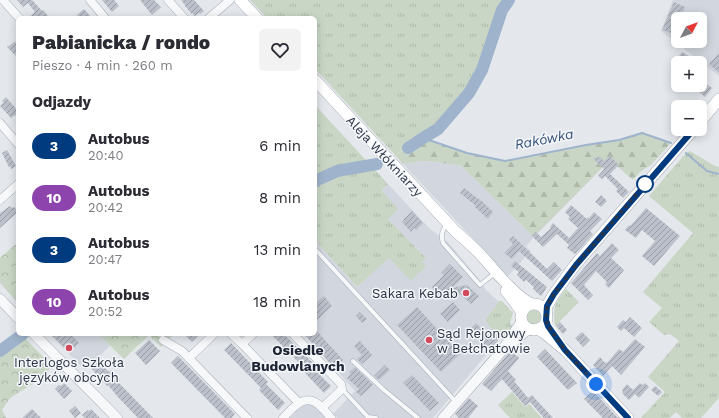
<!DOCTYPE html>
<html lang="pl">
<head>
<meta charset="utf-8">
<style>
  :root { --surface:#fff; --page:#f2f2f3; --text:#2b2b33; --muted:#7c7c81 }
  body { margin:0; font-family:"Work Sans",sans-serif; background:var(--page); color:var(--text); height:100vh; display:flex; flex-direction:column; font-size:15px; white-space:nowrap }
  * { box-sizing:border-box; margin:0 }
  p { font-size:13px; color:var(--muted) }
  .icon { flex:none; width:22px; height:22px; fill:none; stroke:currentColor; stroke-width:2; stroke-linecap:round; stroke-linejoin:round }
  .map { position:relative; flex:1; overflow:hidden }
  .details { position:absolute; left:16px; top:16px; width:301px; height:320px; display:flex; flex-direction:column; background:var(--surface); border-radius:6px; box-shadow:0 2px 10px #0003 }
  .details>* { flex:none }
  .badge { padding:0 8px; border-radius:13px; font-size:14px; line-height:26px }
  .needle { width:26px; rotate:49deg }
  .controls { position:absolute; left:671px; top:12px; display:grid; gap:8px }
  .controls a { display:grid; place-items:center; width:36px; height:36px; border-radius:6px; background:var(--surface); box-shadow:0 2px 10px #0003; font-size:20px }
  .you { position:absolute; width:20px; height:20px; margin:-10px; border:3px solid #fff; border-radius:50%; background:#1a73e8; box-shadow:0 0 0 6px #1a73e833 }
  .map>.badge { position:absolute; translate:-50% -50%; box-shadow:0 0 0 2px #fff }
  h2 { padding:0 16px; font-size:15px; line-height:36px }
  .round { display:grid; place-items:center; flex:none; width:42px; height:42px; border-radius:6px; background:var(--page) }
  .headline { display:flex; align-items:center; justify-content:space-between; height:68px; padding:0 16px }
  h1 { font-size:19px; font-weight:800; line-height:30px }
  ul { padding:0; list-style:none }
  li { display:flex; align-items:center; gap:12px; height:52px; padding:0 16px }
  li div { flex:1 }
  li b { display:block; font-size:15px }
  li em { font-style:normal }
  li .badge { min-width:44px; font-weight:700; text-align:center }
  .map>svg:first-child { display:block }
</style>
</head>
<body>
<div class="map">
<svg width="719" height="418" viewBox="0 0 719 418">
  <defs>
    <pattern id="grass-tufts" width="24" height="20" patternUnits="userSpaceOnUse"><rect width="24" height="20" fill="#c9d6c5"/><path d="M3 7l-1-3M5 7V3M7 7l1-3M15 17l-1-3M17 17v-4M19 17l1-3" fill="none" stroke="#adb8ab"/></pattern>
    <pattern id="forest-firs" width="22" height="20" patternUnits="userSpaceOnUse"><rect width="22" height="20" fill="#c9d6c5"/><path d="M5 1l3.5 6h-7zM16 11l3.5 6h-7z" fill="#adb8ab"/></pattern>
    <pattern id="park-crowns" width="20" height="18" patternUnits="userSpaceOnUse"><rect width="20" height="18" fill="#c9d6c5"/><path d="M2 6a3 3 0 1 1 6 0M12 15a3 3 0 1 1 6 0" fill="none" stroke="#adb8ab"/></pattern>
    <pattern id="building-hatch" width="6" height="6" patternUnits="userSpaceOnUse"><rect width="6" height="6" fill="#bbc0ca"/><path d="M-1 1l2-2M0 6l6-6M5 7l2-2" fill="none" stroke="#989da6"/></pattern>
  </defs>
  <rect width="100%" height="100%" fill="#e4e7ec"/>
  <g fill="#d2d6de" fill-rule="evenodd">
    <path d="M673 0H719V76L661 31ZM678 19H700V41H678Z"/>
    <path d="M422 161 437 162 461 166 534 237 526 246 531 251 508 276 403 164Z"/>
    <path d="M388 184 430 229 448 242 477 277 486 290 498 301V303L485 320 501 337 433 418H338L333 414 355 391 304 334H315V240L357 287 389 257 422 262 426 258 388 219 381 190Z"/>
    <path d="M49 334H98L110 346 85 370Z"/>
    <path d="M311 404 318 408 327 418H290L302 406Z"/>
  </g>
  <g fill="url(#grass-tufts)">
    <path d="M250 0H509L502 10 482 70 469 93 438 129 395 155 315 69V18H267Z"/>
    <path d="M315 105 388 184 381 190 398 209 388 219 426 258 422 262 426 266 411 281 389 258 357 287 315 240Z"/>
    <path d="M690 151 715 166 719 167V398L701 418H682L676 412 670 418H641L665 392 648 377 679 341 670 334 664 335 649 322 662 308 643 292 693 233 649 196 686 153Z"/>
    <path d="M566 289 579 302 555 326C553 306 554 305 566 289Z"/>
    <path d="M498 301H502L513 313 510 323 513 328 503 339 493 330 485 320 498 303Z"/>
    <circle cx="534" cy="317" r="7"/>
    <path d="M512 392 525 407 529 404 542 418H510L498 405Z"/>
  </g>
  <path fill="url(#forest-firs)" d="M642 133 671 143 651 165 640 172 633 180 610 160 534 237 461 166 437 162 422 161 403 164 395 155 408 148 423 138 467 153 505 161 586 145 619 140Z"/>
  <g fill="url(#park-crowns)">
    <path d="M18 242V303L0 283V258Z"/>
    <path d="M18 331V334H21L52 366 39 380 10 398 2 410 6 418H0V345Z"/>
    <path d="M98 334H174L161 347 149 335 124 359Z"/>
  </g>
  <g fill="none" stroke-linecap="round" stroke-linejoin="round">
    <g stroke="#9fb4cc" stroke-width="2">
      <path d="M423 138 467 153 505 161 586 145 619 140 642 133 671 143"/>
      <path d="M686 153 707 171 719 174"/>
    </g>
    <g stroke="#9fb4cc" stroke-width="12">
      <path d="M408 148 423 138 438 129 469 93 482 70 502 10 509 0"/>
      <path d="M315 181 337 171 377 164"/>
      <path d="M0 351 23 334"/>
    </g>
  </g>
  <g fill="url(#building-hatch)">
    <path d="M17 0H32L42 11 43 10 50 18H28L35 12 28 3 23 7Z"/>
    <path d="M102 0H114L119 6 112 12Z"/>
    <path d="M140 0H154L161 7 152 15Z"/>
    <path d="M181 0H194L204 11 200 14 199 13 195 16 192 13V14L185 6V5Z"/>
    <path d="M674 2 685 7 680 19H678V24L674 34 662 30Z"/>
    <path d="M84 9 92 18H79L77 15Z"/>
    <path d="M18 40V58L7 47Z"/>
    <path d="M682 52 692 58 688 63H674Z"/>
    <path d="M719 53V73L709 64Z"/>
    <path d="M705 83 712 88 705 97 698 91Z"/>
    <path d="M6 97 18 111V119L15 115 11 118 0 106 4 102 2 101Z"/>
    <path d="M7 150 16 166 11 169 10 166 9 167 2 153Z"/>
    <path d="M610 156 619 165 610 174 629 192 623 198 616 191 618 189 605 176 602 179 598 176 604 169 593 158 600 157 604 161Z"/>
    <path d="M464 188 481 201V200L493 212 488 219 475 207 476 206 460 193Z"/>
    <path d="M601 195 607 201 601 207 595 202Z"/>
    <path d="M571 205 587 219 588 217 589 218 594 212 602 219 590 231 593 234 575 254 567 248 569 245 557 234 543 247 532 236 536 232 541 237 551 228 550 227 553 223 569 238 578 228 568 219 570 217 565 212Z"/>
    <path d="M10 206 12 208 14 207 18 211V212L0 228V213Z"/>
    <path d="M646 208 680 236 654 266 642 256 655 241 642 230 636 238 625 230 629 225 630 226 633 223Z"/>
    <path d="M412 211 423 223 416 230 414 228 411 232 402 222 404 221 403 220Z"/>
    <path d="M513 236 547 269 554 262 562 270 552 281 519 251 512 259 504 253 513 244 509 240Z"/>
    <path d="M612 243 619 250 611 258 624 270 609 288 605 284 607 282 596 271 584 285 593 295 588 300 571 283 597 253 600 256Z"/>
    <path d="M515 261 547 287 545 289H546L541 296 533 289 534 287 526 280 524 282 517 275 519 272 511 266Z"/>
    <path d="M450 264 463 277 452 288 467 285 479 296 471 304 460 294 455 299 449 292 443 298 432 287 444 275 441 273Z"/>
    <path d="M324 296 332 306 315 322V304Z"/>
    <path d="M453 302 460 310 448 322 440 314Z"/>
    <path d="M417 307 460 354 441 372 397 325Z"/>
    <path d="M360 312 367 319 362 323 356 316Z"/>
    <path d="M630 317 642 328 634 337 624 328 621 331 617 327 623 320 626 322Z"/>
    <path d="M560 322 567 330 563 334 556 326Z"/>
    <path d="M476 323 488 336 493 330 501 337 488 352 480 345 483 341 471 328Z"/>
    <path d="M315 329 343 360 334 368 304 334H315Z"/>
    <path d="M582 332 590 340 583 347 575 338Z"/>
    <path d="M51 334H71L79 343 69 353Z"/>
    <path d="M184 334H200L192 342Z"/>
    <path d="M271 334H284L314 364 312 367 331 386 324 393 305 373 307 371Z"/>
    <path d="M635 339 645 347 621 375 612 366 603 376 593 365 600 357 605 363 606 362 607 363 619 349 623 352Z"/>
    <path d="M149 340 160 351 146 365 135 353Z"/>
    <path d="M360 341 372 355 362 364 357 359 362 355 354 346Z"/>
    <path d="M231 343 268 382 266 384 285 403 278 410 259 390 261 388 224 350Z"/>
    <path d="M545 349 577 383 568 390 537 357Z"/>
    <path d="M511 350 519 358 508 371 516 380 514 381 528 398 532 395 553 418H544L530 402 525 406 502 379 491 391 482 384Z"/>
    <path d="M178 356 235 414 231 418H225L171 363Z"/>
    <path d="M98 361 109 372 111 370 120 380 118 382 153 418H138L117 396 108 385 107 386 91 368Z"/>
    <path d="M385 365 390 370 379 380 374 376Z"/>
    <path d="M355 367 373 385 361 396 356 392 359 389 347 378 351 374 349 372Z"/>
    <path d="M412 375 439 403 430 411 403 383Z"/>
    <path d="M64 383 72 391 64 399 55 389 59 385 61 386Z"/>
    <path d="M640 383 642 385 645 383 649 387 639 398 635 394 629 400 622 393 623 392 622 390 627 384 633 390Z"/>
    <path d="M655 386 662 392 658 396 651 390Z"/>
    <path d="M593 391 618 418H603L584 399Z"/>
    <path d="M469 398 478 406 468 418H459L455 414Z"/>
    <path d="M75 406 81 413 75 418 69 411Z"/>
    <path d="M32 409 41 418H22Z"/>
    <path d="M91 409 100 418H85L82 415 88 410 89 411Z"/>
  </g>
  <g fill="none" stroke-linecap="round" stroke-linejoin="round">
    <g stroke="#a9aeb7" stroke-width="5">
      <g id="service">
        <path d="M447 223C443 230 440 235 443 243L480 285 495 273"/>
        <path d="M315 249 456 402"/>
        <path d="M353 361 384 390 418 418"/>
        <path d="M342 389 368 417 376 418"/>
      </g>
    </g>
    <g stroke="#a9aeb7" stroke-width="9">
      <g id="minor">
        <path d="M3 0 19 18"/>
        <path d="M90 0 105 18"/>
        <path d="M168 0 184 18"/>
        <path d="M209 18 230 0"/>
        <path d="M0 123 18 144"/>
        <path d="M0 200 18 184"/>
        <path d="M231 334 242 344 253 334"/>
        <path d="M293 334 341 384 342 389 322 408"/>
        <path d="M163 340 182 351 247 418"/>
        <path d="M242 344 299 403"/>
        <path d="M189 358 214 334"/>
        <path d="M283 418C292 409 304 393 318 404 323 408 327 413 331 418"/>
      </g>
    </g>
    <g stroke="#a9aeb7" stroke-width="11">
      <g id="tertiary">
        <path d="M0 299 18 318"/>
        <path d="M34 334 117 418"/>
        <path d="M513 342 526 331 531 329"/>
        <path d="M443 418 501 352 522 321"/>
      </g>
    </g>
    <g stroke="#a9aeb7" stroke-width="12">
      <g id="secondary">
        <path d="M240 0 257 18"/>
        <path d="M315 80 456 232C463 238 470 244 476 250 494 268 509 291 531 304"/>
        <path d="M700 122 719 99"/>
        <path d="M506 291 514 301 522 313"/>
        <circle cx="534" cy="317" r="13"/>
        <path d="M546 312 547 306 554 294 575 265 694 129"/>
        <path d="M537 329 543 332 565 350 628 418"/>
      </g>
    </g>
    <use href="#service" stroke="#f7f8fa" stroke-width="4"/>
    <use href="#minor" stroke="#f7f8fa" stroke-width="8"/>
    <use href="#tertiary" stroke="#f7f8fa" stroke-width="10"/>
    <use href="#secondary" stroke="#fff" stroke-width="11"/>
  </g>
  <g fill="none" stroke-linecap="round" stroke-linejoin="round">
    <g stroke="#fff" stroke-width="9">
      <path id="line" d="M628 418 565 350 548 326 546 320 547 306 554 294 576 265 694 129"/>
    </g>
    <use href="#line" stroke="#003b80" stroke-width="6"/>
    <path stroke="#2b3445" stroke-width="4" stroke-dasharray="0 7.2" d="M596 384 565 350 548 326 546 320 547 306 554 294 576 265 645 184"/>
  </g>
  <circle fill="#fff" stroke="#003b80" stroke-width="2" cx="645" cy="184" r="8"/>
  <g fill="#d1495b" stroke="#f4f6f9" stroke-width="1.5">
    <circle cx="466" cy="293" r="4"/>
    <circle cx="429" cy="340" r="4"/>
    <circle cx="69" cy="348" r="4"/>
  </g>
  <g text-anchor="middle" stroke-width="3" stroke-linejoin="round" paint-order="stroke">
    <g font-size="13" fill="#2b3445" stroke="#f4f6f9">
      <text transform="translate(385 156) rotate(47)" y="5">Aleja Włókniarzy</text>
    </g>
    <g font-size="13" fill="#2b3445" stroke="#f4f6f9" text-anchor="end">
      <text x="458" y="298">Sakara Kebab</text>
      <text x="437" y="338" text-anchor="start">Sąd Rejonowy<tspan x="437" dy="15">w Bełchatowie</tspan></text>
      <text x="69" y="367" text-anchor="middle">Interlogos Szkoła<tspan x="69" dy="15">języków obcych</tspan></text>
    </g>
    <g font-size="14" font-style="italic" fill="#34527a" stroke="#f4f6f9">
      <text transform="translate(544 139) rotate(-11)" y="5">Rakówka</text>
    </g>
    <g font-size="14" font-weight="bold" fill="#1d2536" stroke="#f4f6f9">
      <text x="298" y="355">Osiedle<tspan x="298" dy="16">Budowlanych</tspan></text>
    </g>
  </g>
</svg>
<div class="controls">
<a><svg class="needle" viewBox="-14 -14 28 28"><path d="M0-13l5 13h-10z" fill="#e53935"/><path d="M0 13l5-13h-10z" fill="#7c7c81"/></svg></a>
<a>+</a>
<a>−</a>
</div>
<div class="you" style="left:596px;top:384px"></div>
<section class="details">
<div class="headline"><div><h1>Pabianicka / rondo</h1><p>Pieszo · 4 min · 260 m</p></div><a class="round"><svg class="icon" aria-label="heart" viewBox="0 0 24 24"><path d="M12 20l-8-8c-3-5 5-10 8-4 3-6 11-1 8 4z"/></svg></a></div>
<h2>Odjazdy</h2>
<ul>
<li><span class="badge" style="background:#003b80;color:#fff">3</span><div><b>Autobus</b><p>20:40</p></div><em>6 min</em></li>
<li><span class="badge" style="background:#8e44ad;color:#fff">10</span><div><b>Autobus</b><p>20:42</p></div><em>8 min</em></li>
<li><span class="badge" style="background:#003b80;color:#fff">3</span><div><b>Autobus</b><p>20:47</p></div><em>13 min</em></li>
<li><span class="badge" style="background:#8e44ad;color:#fff">10</span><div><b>Autobus</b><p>20:52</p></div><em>18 min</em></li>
</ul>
</section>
</div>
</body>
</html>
